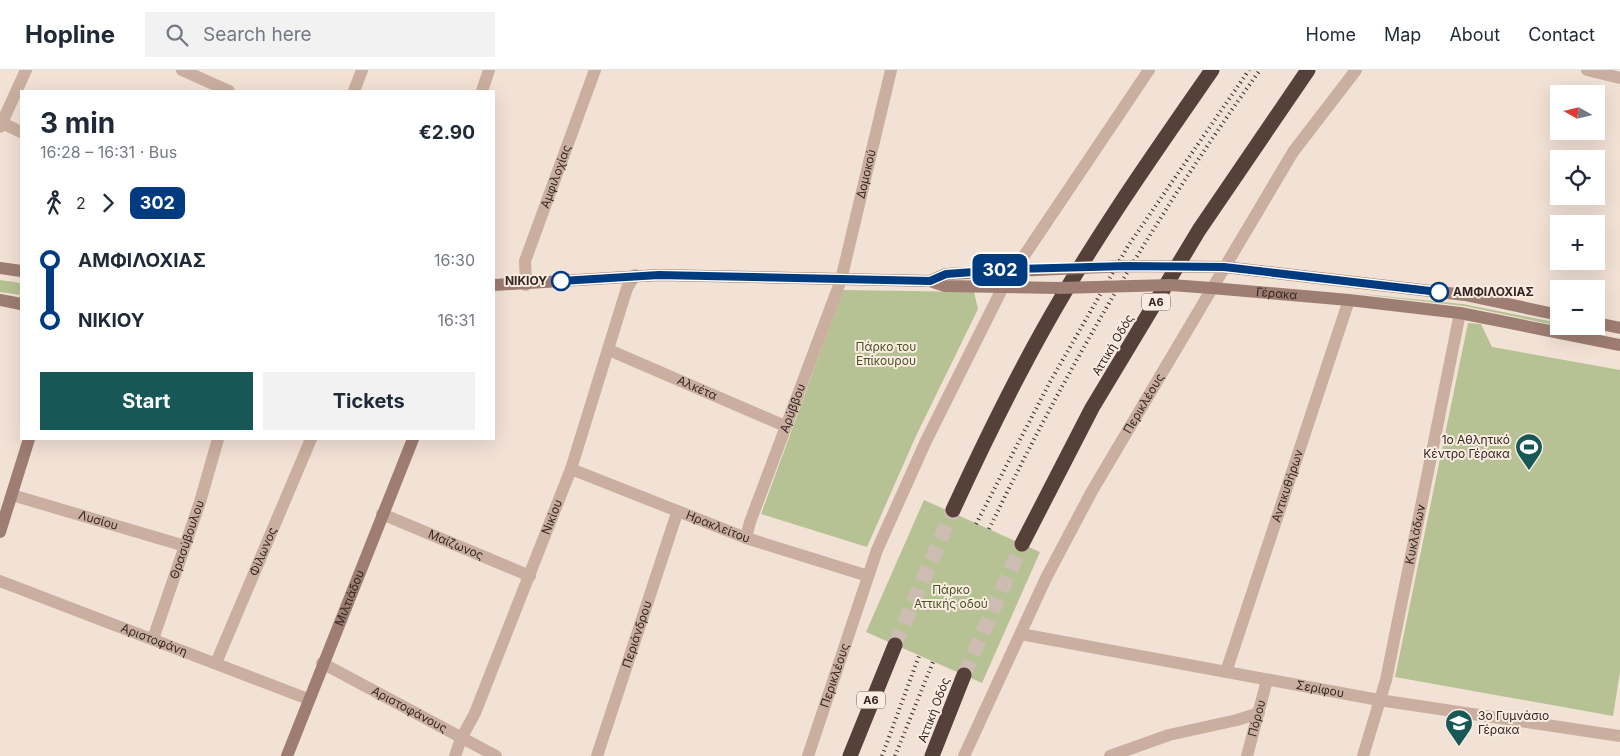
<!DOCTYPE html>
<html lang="en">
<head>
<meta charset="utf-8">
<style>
  :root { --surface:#fff; --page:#f2f2f3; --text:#1f2937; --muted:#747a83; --line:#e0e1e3; --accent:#175856 }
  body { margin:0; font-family:Inter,sans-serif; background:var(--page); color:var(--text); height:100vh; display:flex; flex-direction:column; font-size:19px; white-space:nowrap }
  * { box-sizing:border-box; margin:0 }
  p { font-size:16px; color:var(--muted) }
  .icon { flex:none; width:28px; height:28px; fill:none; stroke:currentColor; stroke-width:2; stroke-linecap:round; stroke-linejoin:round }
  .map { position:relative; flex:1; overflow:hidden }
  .sheet { position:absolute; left:20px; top:20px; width:475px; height:350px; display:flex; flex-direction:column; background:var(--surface); border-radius:0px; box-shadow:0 5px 20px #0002 }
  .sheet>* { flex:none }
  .badge { padding:0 10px; border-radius:8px; font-size:18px; line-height:32px }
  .needle { width:32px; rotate:278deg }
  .controls { position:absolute; left:1550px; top:15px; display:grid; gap:10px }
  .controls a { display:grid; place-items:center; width:55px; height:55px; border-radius:0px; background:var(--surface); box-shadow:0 5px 20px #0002; font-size:25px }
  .map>.badge { position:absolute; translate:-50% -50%; box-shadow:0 0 0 2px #fff }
  .legs { display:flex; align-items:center; gap:8px; height:55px; padding:0 20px; font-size:16px }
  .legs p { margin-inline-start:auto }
  .summary { display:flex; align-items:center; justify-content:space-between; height:85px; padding:0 20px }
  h1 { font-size:28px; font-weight:700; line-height:38px }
  .primary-button { display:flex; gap:10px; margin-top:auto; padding:10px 20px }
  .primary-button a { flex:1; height:58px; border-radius:0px; background:var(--accent); color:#fff; font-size:20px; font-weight:700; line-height:58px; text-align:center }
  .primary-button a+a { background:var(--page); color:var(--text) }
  ul { padding:0 20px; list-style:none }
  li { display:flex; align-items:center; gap:18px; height:60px; font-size:19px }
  li i { display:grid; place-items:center; width:8px; height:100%; margin:0 6px; background:currentColor }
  li i::after { content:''; width:12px; height:12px; margin:-6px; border:4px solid; border-radius:50%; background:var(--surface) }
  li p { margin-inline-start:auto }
  li:first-child i { background:linear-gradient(#0000 50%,currentColor 0) }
  li:last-child i { background:linear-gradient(currentColor 50%,#0000 0) }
  header { display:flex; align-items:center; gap:30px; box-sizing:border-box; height:70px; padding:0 25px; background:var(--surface); border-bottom:1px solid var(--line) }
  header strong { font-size:24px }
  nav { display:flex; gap:28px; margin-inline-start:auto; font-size:18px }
  .search { width:350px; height:45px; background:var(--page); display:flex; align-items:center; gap:12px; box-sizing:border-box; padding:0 18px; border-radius:0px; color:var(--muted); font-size:19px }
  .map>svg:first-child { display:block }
</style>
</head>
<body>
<header>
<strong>Hopline</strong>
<div class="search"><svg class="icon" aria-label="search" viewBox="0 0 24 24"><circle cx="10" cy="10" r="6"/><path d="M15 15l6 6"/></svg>Search here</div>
<nav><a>Home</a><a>Map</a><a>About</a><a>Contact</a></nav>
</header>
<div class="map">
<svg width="1620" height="686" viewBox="0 0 1620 686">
  <rect width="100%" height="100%" fill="#f2e1d5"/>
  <g fill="#b7c294">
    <path d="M0 210 21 213V225L0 222Z"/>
    <path d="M843 220 974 222 978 239 916 366 867 477 761 444Z"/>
    <path d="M1343 222 1463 234 1559 253V256L1464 236Z"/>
    <path d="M1468 253 1481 254 1492 277 1620 300V602L1613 646 1395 607Z"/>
    <path d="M924 430 1040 482 982 613 866 562Z"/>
  </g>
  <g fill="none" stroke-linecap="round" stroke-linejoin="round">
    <g stroke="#ccbcb2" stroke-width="15" stroke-dasharray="15 8" stroke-linecap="butt">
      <path d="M895 575 953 440"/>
      <path d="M964 605 1022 474"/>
    </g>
    <g stroke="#caafa0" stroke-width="12">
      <path d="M182 0 229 21"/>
      <path d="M1587 0 1620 8"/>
      <path d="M354 21 362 0"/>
      <path d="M482 21 489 0"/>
      <path d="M2 53 21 62"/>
      <path d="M0 57 26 0"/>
      <path id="s1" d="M526 215 525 191 595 0"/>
      <path id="s2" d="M609 280 785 356"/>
      <path id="s3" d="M571 399 746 468 868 506"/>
      <path id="s4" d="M12 425 185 476"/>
      <path id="s5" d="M382 444 530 506"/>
      <path id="s6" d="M746 468 750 452 841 210 891 0"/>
      <path id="s7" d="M0 511 308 629"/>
      <path id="s8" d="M1022 562 1026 565 1379 630 1620 666"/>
      <path id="s9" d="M153 569 200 432 218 369"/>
      <path id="s10" d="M216 593 311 369"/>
      <path id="s11" d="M322 593 496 686"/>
      <path id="s12" d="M1226 602 1349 230"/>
      <path id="s13" d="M455 686 461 669 475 643 571 399 627 218 635 205"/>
      <path id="s14" d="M597 686 677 443"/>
      <path id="s15" d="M808 686 877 480 926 371 1003 217 1149 0"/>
      <path id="s16" d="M964 686 1046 508 1092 421 1293 82 1356 0"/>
      <path d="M1110 686 1169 665 1237 650 1259 643"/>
      <path id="s17" d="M1247 686 1267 610"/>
      <path id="s18" d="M1363 686 1386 610 1460 243"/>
    </g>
    <g stroke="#9e7d72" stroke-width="12">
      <path d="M1224 197 1465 225 1559 245"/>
      <path d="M0 198 21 201"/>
      <path d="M930 211 946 204 1059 199"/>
      <path d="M494 215 659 205 930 211 945 216 1058 218"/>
      <path id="s19" d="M1211 218 1349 230 1460 243 1620 275"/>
      <path d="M0 230 21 234"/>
      <path d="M1596 253 1620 258"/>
      <path d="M0 462 29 369"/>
      <path id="s20" d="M287 686 413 369"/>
    </g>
    <g stroke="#56403a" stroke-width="15">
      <path d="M953 440C981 379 1010 319 1043 260 1093 170 1153 85 1212 0"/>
      <path d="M1022 474 1092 338 1199 160 1308 0"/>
      <path d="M850 686 895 575"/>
      <path d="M932 686 964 605"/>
    </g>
    <g stroke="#342724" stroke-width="4" stroke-dasharray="1 4" stroke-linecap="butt">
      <path d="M976 454 1050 312 1128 176 1249 0"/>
      <path d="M989 459C1067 298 1156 145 1260 0"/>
      <path d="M882 686 919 586"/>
      <path d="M895 686 933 592"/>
    </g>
    <g stroke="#9e7d72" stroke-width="12">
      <path d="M1059 199 1127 196 1224 197"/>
      <path d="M1058 218 1171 215 1211 218"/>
    </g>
  </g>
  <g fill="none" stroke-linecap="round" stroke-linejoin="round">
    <g stroke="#fff" stroke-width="11">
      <path id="line-1" d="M561 211 659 205 930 211 946 204 1014 199 1127 196 1224 197 1439 222"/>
    </g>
    <use href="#line-1" stroke="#003b80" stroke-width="8"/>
  </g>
  <defs>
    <g id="stadium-pin" transform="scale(1.4375)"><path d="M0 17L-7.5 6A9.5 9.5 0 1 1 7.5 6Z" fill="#175856" stroke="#faece1"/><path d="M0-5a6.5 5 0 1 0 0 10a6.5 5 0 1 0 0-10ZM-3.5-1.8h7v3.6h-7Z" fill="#fff"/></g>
    <g id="school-pin" transform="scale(1.4375)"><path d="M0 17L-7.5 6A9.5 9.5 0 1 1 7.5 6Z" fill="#175856" stroke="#faece1"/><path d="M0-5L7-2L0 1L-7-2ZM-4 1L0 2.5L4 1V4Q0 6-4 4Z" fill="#fff"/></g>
  </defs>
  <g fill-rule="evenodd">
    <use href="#stadium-pin" x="1529" y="377"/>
    <use href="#school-pin" x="1459" y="653"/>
  </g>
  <g fill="#fff" stroke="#003b80" stroke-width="2.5">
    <circle cx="561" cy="211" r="9"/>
    <circle cx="1439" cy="222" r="9"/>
  </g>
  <g text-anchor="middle" stroke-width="4" stroke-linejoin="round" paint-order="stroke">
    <g fill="#faece1" stroke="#6f625d" stroke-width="1">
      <rect x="1142" y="223.5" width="28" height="17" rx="4"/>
      <rect x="857" y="621.5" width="28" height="17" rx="4"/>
    </g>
    <g font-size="11" font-weight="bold" fill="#342724">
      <text x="1156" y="236">Α6</text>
      <text x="871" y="634">Α6</text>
    </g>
    <g font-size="12" fill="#342724" stroke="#faece1">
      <text dy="4" stroke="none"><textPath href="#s6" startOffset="384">Δομοκού</textPath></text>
      <text dy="4" stroke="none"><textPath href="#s1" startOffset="114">Αμφιλοχίας</textPath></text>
      <text dy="4" stroke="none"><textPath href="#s19" startOffset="66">Γέρακα</textPath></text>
      <text transform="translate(1113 275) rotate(-59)" y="4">Αττική Οδός</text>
      <text dy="4" stroke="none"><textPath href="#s2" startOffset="96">Αλκέτα</textPath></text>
      <text dy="4" stroke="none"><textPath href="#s16" startOffset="396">Περικλέους</textPath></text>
      <text dy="4" stroke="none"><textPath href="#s6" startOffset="138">Αρύββου</textPath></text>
      <text dy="4" stroke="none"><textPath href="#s12" startOffset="196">Αντικυθήρων</textPath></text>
      <text dy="4" stroke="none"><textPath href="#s13" startOffset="258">Νικίου</textPath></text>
      <text dy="4" stroke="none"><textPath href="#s4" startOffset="90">Λυσίου</textPath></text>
      <text dy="4" stroke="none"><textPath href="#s3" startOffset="158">Ηρακλείτου</textPath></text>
      <text dy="4" stroke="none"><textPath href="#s18" startOffset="228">Κυκλάδων</textPath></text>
      <text dy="4" stroke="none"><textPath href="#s9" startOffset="105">Θρασύβουλου</textPath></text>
      <text dy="4" stroke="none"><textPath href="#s5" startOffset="80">Μαίζωνος</textPath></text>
      <text dy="4" stroke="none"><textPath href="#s10" startOffset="121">Φίλωνος</textPath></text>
      <text dy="4" stroke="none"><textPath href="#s20" startOffset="170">Μιλτιάδου</textPath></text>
      <text dy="4" stroke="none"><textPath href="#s14" startOffset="128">Περιάνδρου</textPath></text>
      <text dy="4" stroke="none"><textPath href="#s7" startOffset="165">Αριστοφάνη</textPath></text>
      <text dy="4" stroke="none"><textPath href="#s15" startOffset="85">Περικλέους</textPath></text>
      <text dy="4" stroke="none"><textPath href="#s8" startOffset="304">Σερίφου</textPath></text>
      <text dy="4" stroke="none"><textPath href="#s11" startOffset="99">Αριστοφάνους</textPath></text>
      <text transform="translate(934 640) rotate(-69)" y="4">Αττική Οδός</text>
      <text dy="4" stroke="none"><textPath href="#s17" startOffset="39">Πόρου</textPath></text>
    </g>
    <g font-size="12" font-weight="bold" fill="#342724" stroke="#faece1" text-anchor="end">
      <text x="547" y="215">ΝΙΚΙΟΥ</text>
      <text x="1453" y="226" text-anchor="start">ΑΜΦΙΛΟΧΙΑΣ</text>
    </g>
    <g font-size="12" fill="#475426" stroke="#faece1">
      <text x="886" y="281">Πάρκο του<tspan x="886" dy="14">Επίκουρου</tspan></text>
      <text x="951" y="524">Πάρκο<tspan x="951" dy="14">Αττικής οδού</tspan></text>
    </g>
    <g font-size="12" fill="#342724" stroke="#faece1" text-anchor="end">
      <text x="1510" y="374">1ο Αθλητικό<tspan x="1510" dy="14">Κέντρο Γέρακα</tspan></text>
      <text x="1478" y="650" text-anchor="start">3ο Γυμνάσιο<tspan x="1478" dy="14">Γέρακα</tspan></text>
    </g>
  </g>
</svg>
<div class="controls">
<a><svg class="needle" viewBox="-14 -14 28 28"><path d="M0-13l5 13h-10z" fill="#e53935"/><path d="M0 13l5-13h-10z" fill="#747a83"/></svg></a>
<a><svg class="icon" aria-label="locate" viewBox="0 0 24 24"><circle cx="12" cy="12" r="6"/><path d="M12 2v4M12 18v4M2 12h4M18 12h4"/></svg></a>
<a>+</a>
<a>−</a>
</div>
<b class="badge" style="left:1000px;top:200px;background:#003b80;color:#fff">302</b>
<section class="sheet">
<div class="summary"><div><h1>3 min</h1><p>16:28 – 16:31 · Bus</p></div><b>€2.90</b></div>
<div class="legs"><svg class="icon" aria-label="walk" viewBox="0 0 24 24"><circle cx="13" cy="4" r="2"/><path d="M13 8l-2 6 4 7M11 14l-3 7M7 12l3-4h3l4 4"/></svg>2<svg class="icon" aria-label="forward" viewBox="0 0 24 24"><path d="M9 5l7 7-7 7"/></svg><b class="badge" style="background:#003b80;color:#fff">302</b></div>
<ul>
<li><i style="color:#003b80"></i><b>ΑΜΦΙΛΟΧΙΑΣ</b><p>16:30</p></li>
<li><i style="color:#003b80"></i><b>ΝΙΚΙΟΥ</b><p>16:31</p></li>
</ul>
<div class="primary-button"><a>Start</a><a>Tickets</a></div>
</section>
</div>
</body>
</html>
